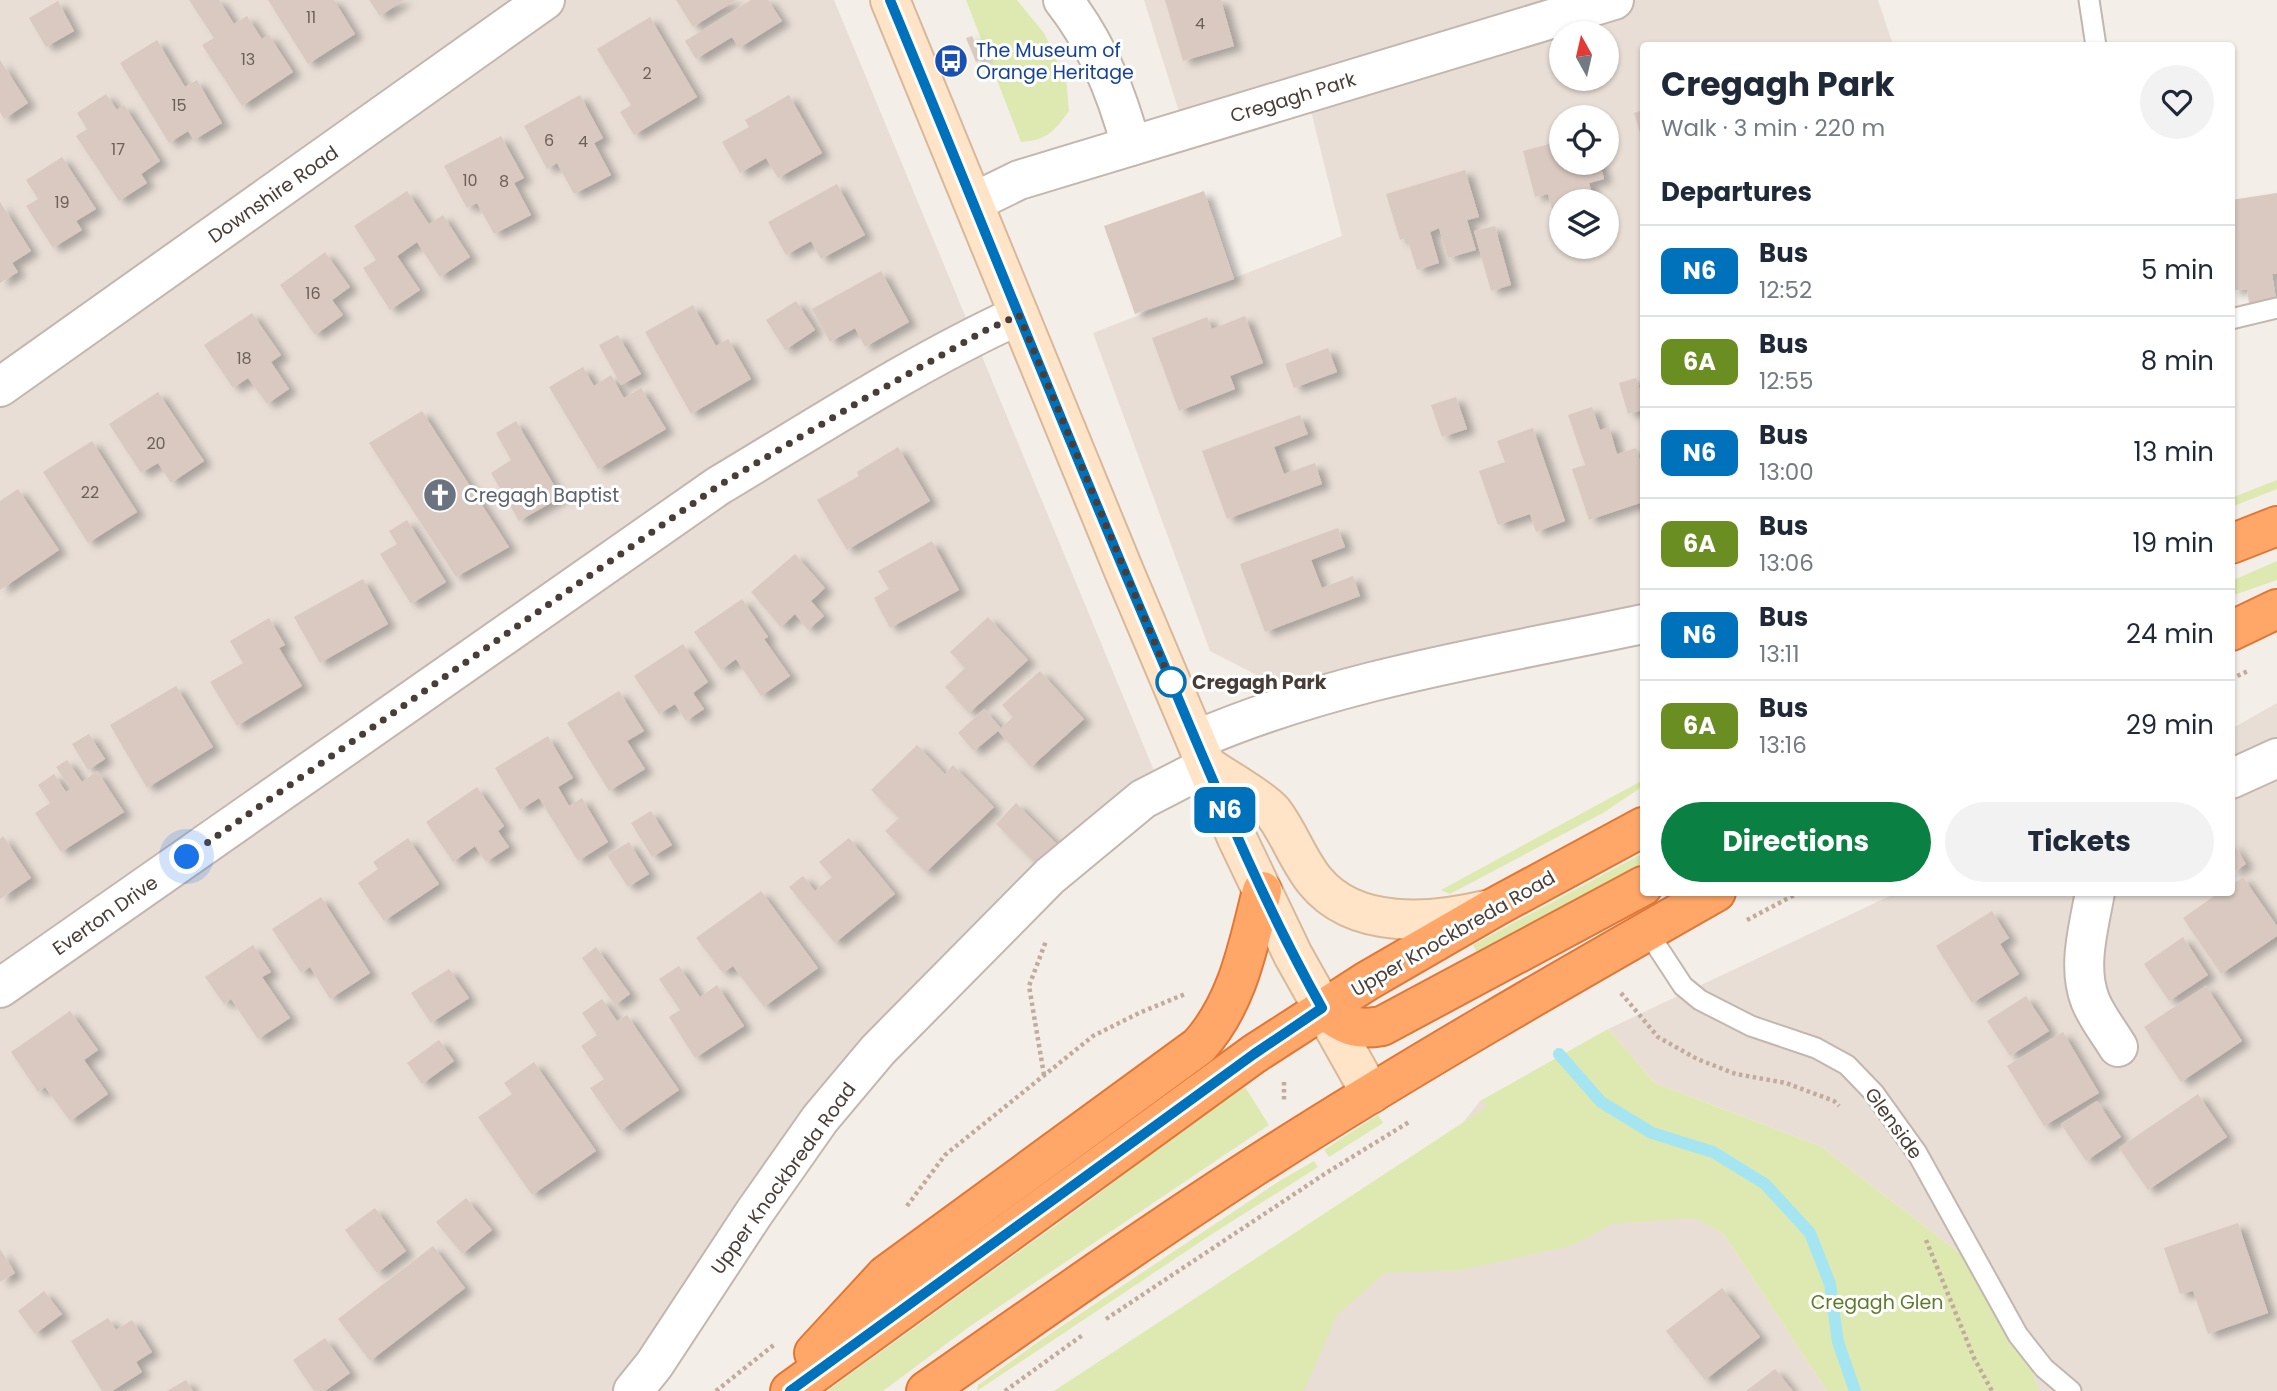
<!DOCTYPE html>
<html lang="en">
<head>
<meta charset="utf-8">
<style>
  :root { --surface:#fff; --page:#f2f2f3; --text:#1f2937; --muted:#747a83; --line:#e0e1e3; --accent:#0b8043 }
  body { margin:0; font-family:Poppins,sans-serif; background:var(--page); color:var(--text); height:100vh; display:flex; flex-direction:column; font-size:26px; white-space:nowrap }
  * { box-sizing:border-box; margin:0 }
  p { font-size:23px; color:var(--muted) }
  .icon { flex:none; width:38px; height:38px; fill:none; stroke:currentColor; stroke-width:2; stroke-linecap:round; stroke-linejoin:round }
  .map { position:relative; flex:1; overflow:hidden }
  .sheet { position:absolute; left:1640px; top:42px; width:595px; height:854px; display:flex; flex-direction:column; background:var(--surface); border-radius:7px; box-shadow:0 2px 5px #0004 }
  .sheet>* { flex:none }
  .badge { padding:0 14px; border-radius:10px; font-size:24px; line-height:46px }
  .needle { width:46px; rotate:352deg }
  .fabs { position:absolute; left:1549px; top:21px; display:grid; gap:14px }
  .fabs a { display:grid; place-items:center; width:70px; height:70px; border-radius:50%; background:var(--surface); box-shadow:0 2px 5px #0004; font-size:35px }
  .you { position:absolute; width:35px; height:35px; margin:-18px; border:5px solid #fff; border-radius:50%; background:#1a73e8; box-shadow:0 0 0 10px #1a73e833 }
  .map>.badge { position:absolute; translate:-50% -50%; box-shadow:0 0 0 4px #fff }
  h2 { padding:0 21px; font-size:26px; line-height:63px }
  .round { display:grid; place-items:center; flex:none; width:74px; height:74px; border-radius:37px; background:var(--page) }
  .headline { display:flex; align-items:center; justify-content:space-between; height:119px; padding:0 21px }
  h1 { font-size:33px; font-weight:700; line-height:52px }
  .primary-button { display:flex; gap:14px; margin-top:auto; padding:14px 21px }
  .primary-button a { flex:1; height:80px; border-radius:42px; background:var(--accent); color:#fff; font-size:28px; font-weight:700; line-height:80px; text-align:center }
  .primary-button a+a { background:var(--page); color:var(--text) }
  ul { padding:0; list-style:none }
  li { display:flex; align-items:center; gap:21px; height:91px; padding:0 21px; border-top:2px solid var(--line) }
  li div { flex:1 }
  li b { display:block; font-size:26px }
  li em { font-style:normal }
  li .badge { min-width:77px; font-weight:700; text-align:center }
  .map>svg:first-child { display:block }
</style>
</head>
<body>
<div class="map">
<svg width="2277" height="1391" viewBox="0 0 2277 1391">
  <defs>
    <filter id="shadow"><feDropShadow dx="8" dy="4.5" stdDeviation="3.5" flood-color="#0004"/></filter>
  </defs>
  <rect width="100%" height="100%" fill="#f4eee8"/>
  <g fill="#e8ded6" fill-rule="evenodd">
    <path d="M0 0H834L1155 773 1059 854 619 1391H0Z"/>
    <path d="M1144 0H1878L1893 45 1643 46V606L1276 685 1210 651 1093 333 1342 236 1302 75 1179 112ZM1561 33H1606V79H1561ZM1561 117H1606V163H1561ZM1561 201H1606V247H1561Z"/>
    <path d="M2277 703V1391H2039L2004 1287 1820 1146 1655 1083 1608 1029 1896 893 2231 892V729Z"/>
    <path d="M1480 1101 1723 1233 1827 1391H1251Z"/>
  </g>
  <g fill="#dee9b1">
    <path d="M966 0H1017L1044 33 1066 79 1069 111C1053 132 1048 140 1021 142Z"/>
    <path d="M2277 480V489L2231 507V498Z"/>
    <path d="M2277 561V580L2231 596V581Z"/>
    <path d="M1643 780V786L1603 813 1450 894 1441 890Z"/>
    <path d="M1643 853V865L1479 956 1473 945Z"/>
    <path d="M1608 1029 1655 1083 1820 1146 2004 1287 2039 1391H1827L1723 1233 1694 1218 1613 1224 1571 1246 1462 1270 1385 1273 1337 1315 1304 1391H1054L1488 1106 1480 1101Z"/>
    <path d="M1245 1087 1269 1125 969 1327 883 1391H827L1084 1205 1178 1133Z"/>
    <path d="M1378 1115 1383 1123 1329 1157 1324 1150Z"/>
    <path d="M1314 1161 1318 1167 1209 1236 977 1391 978 1385 1041 1340 1281 1180Z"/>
  </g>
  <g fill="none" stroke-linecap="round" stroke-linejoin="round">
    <path stroke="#a4e5f1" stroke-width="12" d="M1559 1054 1601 1102 1652 1133 1713 1152 1765 1184 1810 1233 1830 1284 1838 1342 1855 1391"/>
  </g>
  <g fill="#d9c9c0" filter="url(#shadow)">
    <path d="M189 0H219L234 24 247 16 262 39 269 35 293 72 242 106 202 45 214 38Z"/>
    <path d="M268 0H334L355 34 308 64Z"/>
    <path d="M369 0H404L380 16Z"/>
    <path d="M676 0H736L693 27Z"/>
    <path d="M751 0H768L782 21 739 48 732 37 696 59 685 41Z"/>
    <path d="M1165 0H1221L1234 46 1183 61Z"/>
    <path d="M58 1 74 31 46 47 29 18Z"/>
    <path d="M650 17 697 97 634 135 620 112 631 105 597 49Z"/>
    <path d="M972 36 982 59 976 62 966 38Z"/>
    <path d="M157 40 185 87 197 80 222 123 194 140 188 131 169 143 120 63Z"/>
    <path d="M0 60 28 103 4 119 0 112Z"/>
    <path d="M106 94 117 110 124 105 160 161 141 174 147 183 119 201 76 136 87 129 77 113Z"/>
    <path d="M580 95 603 138 594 143 611 175 574 194 557 163 547 169 524 126Z"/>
    <path d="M789 95 822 153 778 178 766 158 740 173 722 142 749 127 745 120Z"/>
    <path d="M1643 110V143L1634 113Z"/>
    <path d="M501 136 524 178 514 183 531 215 494 234 477 203 467 208 444 166Z"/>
    <path d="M1561 141V163H1600L1604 179 1589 183 1594 201H1561L1560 240 1548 194 1535 197 1523 151Z"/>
    <path d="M62 157 96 209 76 221 82 230 53 248 26 206 38 199 26 180Z"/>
    <path d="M1465 170 1479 217 1467 220 1476 250 1448 258 1439 228 1430 232 1439 263 1417 270 1407 238 1400 240 1386 194Z"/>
    <path d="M837 184 865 235 821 259 811 241 786 255 768 222Z"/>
    <path d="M407 191 429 224 443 215 470 257 440 277 417 242 397 256 420 290 390 310 363 268 376 260 354 226Z"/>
    <path d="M1204 191 1234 279 1135 314 1104 226Z"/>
    <path d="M2277 193V274H2272L2276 299 2249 303 2247 289 2231 291V200Z"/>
    <path d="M0 202 31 251 12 263 18 272 0 283Z"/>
    <path d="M1495 226 1511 285 1491 291 1474 231Z"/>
    <path d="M325 252 350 287 332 300 343 315 315 335 280 285Z"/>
    <path d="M881 271 909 322 865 347 855 328 830 342 812 309Z"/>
    <path d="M796 301 815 330 785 350 766 320Z"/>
    <path d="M693 305 716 346 728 339 751 379 691 414 645 332Z"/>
    <path d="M252 313 281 355 271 362 289 389 267 404 248 378 233 388 204 345Z"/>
    <path d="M1245 316 1263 363 1230 376 1235 389 1179 411 1152 338 1207 317 1212 329Z"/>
    <path d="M618 335 641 374 621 385 599 345Z"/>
    <path d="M1328 348 1337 372 1294 388 1285 364Z"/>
    <path d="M583 367 594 386 611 375 624 398 641 388 666 429 598 469 549 387Z"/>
    <path d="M1636 378 1643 400V410L1628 414 1619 383Z"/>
    <path d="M158 392 204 461 171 483 158 463 141 473 109 424Z"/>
    <path d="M1456 397 1467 429 1442 437 1431 405Z"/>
    <path d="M1592 407 1600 430 1609 427 1617 454 1636 448 1643 470V502L1589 520 1572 469 1585 465 1568 415Z"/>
    <path d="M422 411 509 547 456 577 369 443Z"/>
    <path d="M1300 415 1308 434 1274 447 1284 474 1315 463 1322 484 1227 519 1202 451Z"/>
    <path d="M516 421 561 497 519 521 491 473 511 460 496 433Z"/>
    <path d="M1533 428 1565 521 1536 532 1530 514 1498 525 1479 471 1505 462 1497 441Z"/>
    <path d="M92 441 137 512 88 543 43 472Z"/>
    <path d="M898 447 930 501 847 550 817 500 859 476 857 472Z"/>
    <path d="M18 489 59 550 0 590V501Z"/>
    <path d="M407 520 446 582 411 604 380 554 397 544 389 531Z"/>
    <path d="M1338 528 1345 547 1311 560 1322 588 1353 576 1360 596 1265 632 1240 564Z"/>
    <path d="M932 541 959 590 890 628 874 598 889 589 878 571Z"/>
    <path d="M795 554 825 588 811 601 824 616 808 630 795 614 781 627 751 592Z"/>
    <path d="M363 579 388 624 320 663 294 617Z"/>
    <path d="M742 599 768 637 764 639 790 676 761 696 736 659 721 670 694 632Z"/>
    <path d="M988 617 1028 660 969 713 945 687 965 668 950 652Z"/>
    <path d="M269 618 285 645 279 648 302 686 237 726 210 682 243 663 230 641Z"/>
    <path d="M683 644 708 682 693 693 704 709 686 721 675 704 659 714 634 676Z"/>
    <path d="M1040 671 1084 719 1031 767 998 731 974 751 958 733 984 709 1001 728 1013 717 1002 705Z"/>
    <path d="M176 686 213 747 147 788 110 725Z"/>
    <path d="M619 691 644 731 627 741 645 769 609 791 567 723Z"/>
    <path d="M89 734 105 759 88 770 72 744Z"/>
    <path d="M548 736 573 778 558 787 569 806 582 798 608 842 578 861 539 798 520 810 495 768Z"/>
    <path d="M917 745 945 774 953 765 994 807 926 872 885 831 899 818 871 790Z"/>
    <path d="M67 760 82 782 97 771 124 812 61 852 35 813 50 803 38 785 54 774 66 792 71 789 56 767Z"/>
    <path d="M477 787 504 826 498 831 509 847 486 862 475 846 453 862 426 822Z"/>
    <path d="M1016 803 1060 847 1040 868 996 824Z"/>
    <path d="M651 811 672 845 652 857 631 823Z"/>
    <path d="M3 836 31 878 0 899V839Z"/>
    <path d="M408 838 439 884 384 921 358 883 378 869 373 862Z"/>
    <path d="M849 838 895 894 835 943 789 887 803 876 815 891 832 877 819 862Z"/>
    <path d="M2231 841 2246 864 2231 873Z"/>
    <path d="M629 842 649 874 628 887 607 855Z"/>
    <path d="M2243 877 2277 926V936L2221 974 2183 918 2220 892H2231V885Z"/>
    <path d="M761 891 818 968 764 1007 733 966 723 973 696 938Z"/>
    <path d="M321 897 370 973 330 999 310 967 301 973 272 929Z"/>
    <path d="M1992 911 2009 938 2000 944 2019 974 1972 1003 1936 946Z"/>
    <path d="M2183 937 2208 975 2169 1001 2144 964Z"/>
    <path d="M253 945 271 972 262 977 290 1018 258 1039 231 999 224 1004 205 977Z"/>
    <path d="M596 947 630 994 615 1005 582 958Z"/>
    <path d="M679 966 700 997 717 985 744 1026 695 1058 669 1017 680 1010 659 979Z"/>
    <path d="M449 969 469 998 431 1023 411 993Z"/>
    <path d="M2206 986 2242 1041 2181 1082 2144 1027Z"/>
    <path d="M2026 996 2049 1031 2010 1056 1987 1021Z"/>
    <path d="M602 999 617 1021 627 1015 679 1090 620 1131 590 1088 604 1079 581 1046 597 1035 582 1013Z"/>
    <path d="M70 1011 98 1050 84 1060 108 1094 70 1121 45 1087 38 1092 11 1052Z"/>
    <path d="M2063 1032 2099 1093 2044 1126 2007 1066Z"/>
    <path d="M439 1040 454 1061 422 1084 407 1063Z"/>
    <path d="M534 1062 596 1151 532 1195 478 1117 512 1094 504 1083Z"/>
    <path d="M2198 1094 2227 1137 2148 1190 2119 1148Z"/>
    <path d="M2097 1101 2121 1137 2086 1161 2061 1124Z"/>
    <path d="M466 1198 492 1230 462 1254 436 1222Z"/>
    <path d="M375 1208 406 1251 377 1273 345 1230Z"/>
    <path d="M2238 1223 2268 1313 2208 1334 2193 1291 2180 1294 2164 1248Z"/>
    <path d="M433 1246 465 1288 370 1361 338 1319Z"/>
    <path d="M0 1249 15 1273 0 1282Z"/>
    <path d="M1722 1288 1760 1337 1705 1380 1666 1331Z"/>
    <path d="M44 1291 62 1314 35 1334 18 1311Z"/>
    <path d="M108 1318 116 1330 132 1320 152 1352 136 1362 142 1372 112 1391H102L71 1341Z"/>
    <path d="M325 1338 350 1373 325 1391H314L293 1360Z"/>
    <path d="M1775 1369 1793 1391H1746Z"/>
    <path d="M186 1380 193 1391H167Z"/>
  </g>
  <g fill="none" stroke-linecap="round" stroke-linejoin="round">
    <g stroke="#c3b6ae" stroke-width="23">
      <g id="lane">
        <path d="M2089 0 2096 46"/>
        <path d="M2231 319 2277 308"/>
        <path d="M1647 931 1683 986 1700 1000 1751 1026 1816 1048 1847 1065 1874 1093 1917 1153 2018 1335 2044 1368 2071 1391"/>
      </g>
    </g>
    <g stroke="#c3b6ae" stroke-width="42">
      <g id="street">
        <path d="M1063 0C1097 43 1117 93 1131 146"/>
        <path d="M974 202 1019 180 1614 0"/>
        <path d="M0 387 545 0"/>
        <path d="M1196 740C1337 679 1493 656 1643 624"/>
        <path d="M2231 779 2277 758"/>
        <path d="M2095 892C2089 927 2077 966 2090 1000 2096 1016 2109 1032 2118 1047"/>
        <path d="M0 988 718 486C815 428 916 362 1019 315"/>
        <path d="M633 1391 654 1365 754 1213 820 1119 878 1050 1050 876 1143 799 1207 766"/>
      </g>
    </g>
    <g stroke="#d8b89a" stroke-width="42">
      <g id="secondary">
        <path d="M890 0 1124 571 1237 838 1293 955 1371 1094"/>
        <path d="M1207 766C1222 776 1263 800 1273 812 1289 833 1298 860 1315 881 1355 930 1432 923 1486 910"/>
      </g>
    </g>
    <g stroke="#e07737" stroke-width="42">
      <g id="highway">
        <path d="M2231 544 2277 526"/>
        <path d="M2231 631 2277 609"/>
        <path d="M1322 1008C1344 1025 1355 1031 1382 1026L1643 886"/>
        <path d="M814 1353 886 1275 1199 1046C1238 1003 1248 946 1262 891"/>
        <path d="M790 1391 1254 1054 1367 981 1495 907 1643 827"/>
        <path d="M926 1391C1039 1312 1151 1233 1266 1159 1413 1065 1565 978 1716 892"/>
      </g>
    </g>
    <g stroke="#c2ab9c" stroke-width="4.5" stroke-dasharray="3.5 3.5" stroke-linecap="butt">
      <path d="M2231 679 2248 671"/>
      <path d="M1747 920 1800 892"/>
      <path d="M1621 993 1658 1037 1697 1059 1736 1074 1786 1083 1834 1101 1839 1106"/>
      <path d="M1044 1075 1029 986 1046 941"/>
      <path d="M1284 1082V1101"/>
      <path d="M907 1206 945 1155 1093 1036 1139 1013 1185 994"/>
      <path d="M1926 1240 1974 1358 1992 1391"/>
      <path d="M1106 1319 1326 1173 1409 1122"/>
      <path d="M716 1391 775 1344"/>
      <path d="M1005 1391 1084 1334"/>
    </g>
    <use href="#lane" stroke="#fff" stroke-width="19"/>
    <use href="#street" stroke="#fff" stroke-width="38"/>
    <use href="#secondary" stroke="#ffe4c8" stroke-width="38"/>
    <use href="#highway" stroke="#ffa769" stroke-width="38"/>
  </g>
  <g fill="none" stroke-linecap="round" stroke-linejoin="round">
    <g stroke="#fff" stroke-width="16">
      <path id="line" d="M790 1391 1254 1054 1322 1008C1258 894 1210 773 1159 653 1066 436 980 217 890 0"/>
    </g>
    <use href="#line" stroke="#0072bc" stroke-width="10"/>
    <path stroke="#483d37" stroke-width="7" stroke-dasharray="0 12.6" d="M187 857 718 486 864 399 986 330 1019 315 1171 682"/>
  </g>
  <defs>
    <g id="bus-disc" transform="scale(1.75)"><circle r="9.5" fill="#1a4fb4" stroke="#fff"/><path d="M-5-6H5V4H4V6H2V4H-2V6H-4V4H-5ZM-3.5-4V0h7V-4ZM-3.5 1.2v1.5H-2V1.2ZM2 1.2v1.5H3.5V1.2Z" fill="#fff"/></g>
    <g id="church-disc" transform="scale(1.75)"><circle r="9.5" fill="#6b7280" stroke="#fff"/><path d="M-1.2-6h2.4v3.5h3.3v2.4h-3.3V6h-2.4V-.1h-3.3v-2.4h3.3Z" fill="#fff"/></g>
  </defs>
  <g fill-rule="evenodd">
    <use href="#bus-disc" x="951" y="61"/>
    <use href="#church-disc" x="440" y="495"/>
  </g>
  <circle fill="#fff" stroke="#0072bc" stroke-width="3.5" cx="1171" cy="682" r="14"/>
  <g text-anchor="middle" stroke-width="6" stroke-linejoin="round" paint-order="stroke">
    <g font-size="16" fill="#6c6059">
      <text x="311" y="23">11</text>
      <text x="1200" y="29">4</text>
      <text x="248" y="65">13</text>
      <text x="647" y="79">2</text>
      <text x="179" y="111">15</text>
      <text x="549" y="146">6</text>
      <text x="583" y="147">4</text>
      <text x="118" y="155">17</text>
      <text x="470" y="186">10</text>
      <text x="504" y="187">8</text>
      <text x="62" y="208">19</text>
      <text x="313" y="299">16</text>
      <text x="244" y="364">18</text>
      <text x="156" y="449">20</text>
      <text x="90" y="498">22</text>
    </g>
    <g font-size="19" fill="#164399" stroke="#fff" text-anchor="start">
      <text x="976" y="57">The Museum of<tspan x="976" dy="22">Orange Heritage</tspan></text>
    </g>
    <g font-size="19" fill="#483d37" stroke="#fff">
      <text transform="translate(1293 97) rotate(-17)" y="7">Cregagh Park</text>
      <text transform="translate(273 194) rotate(-35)" y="7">Downshire Road</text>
      <text transform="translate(105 915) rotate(-35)" y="7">Everton Drive</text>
      <text transform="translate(1453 933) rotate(-30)" y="7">Upper Knockbreda Road</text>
      <text transform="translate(1894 1123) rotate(54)" y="7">Glenside</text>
      <text transform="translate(783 1178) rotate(-54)" y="7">Upper Knockbreda Road</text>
    </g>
    <g font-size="19" fill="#5b616d" stroke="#fff" text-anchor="start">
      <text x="464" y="502">Cregagh Baptist</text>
    </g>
    <g font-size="19" font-weight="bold" fill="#483d37" stroke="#fff" text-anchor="start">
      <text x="1192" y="689">Cregagh Park</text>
    </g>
    <g font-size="19" fill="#5d7b28" stroke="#fff">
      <text x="1877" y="1309">Cregagh Glen</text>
    </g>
  </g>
</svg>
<div class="fabs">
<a><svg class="needle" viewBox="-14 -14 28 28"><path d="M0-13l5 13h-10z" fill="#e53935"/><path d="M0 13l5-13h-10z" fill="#747a83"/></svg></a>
<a><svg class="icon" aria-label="locate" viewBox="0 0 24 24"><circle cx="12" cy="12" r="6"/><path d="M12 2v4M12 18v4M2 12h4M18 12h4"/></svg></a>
<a><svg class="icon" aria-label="layers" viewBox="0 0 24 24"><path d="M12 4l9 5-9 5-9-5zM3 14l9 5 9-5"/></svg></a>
</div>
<div class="you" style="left:187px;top:857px"></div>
<b class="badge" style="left:1225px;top:810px;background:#0072bc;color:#fff">N6</b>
<section class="sheet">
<div class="headline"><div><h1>Cregagh Park</h1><p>Walk · 3 min · 220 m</p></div><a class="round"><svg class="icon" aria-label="heart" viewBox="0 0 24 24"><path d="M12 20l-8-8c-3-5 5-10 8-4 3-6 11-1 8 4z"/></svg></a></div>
<h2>Departures</h2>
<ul>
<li><span class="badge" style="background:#0072bc;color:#fff">N6</span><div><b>Bus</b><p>12:52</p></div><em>5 min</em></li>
<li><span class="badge" style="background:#6b8e23;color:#fff">6A</span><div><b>Bus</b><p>12:55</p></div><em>8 min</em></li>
<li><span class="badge" style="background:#0072bc;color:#fff">N6</span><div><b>Bus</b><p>13:00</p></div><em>13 min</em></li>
<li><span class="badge" style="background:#6b8e23;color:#fff">6A</span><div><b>Bus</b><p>13:06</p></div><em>19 min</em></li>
<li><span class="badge" style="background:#0072bc;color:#fff">N6</span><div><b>Bus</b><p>13:11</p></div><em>24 min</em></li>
<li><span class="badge" style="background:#6b8e23;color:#fff">6A</span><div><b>Bus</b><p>13:16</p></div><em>29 min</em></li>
</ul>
<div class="primary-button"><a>Directions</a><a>Tickets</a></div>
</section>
</div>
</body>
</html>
